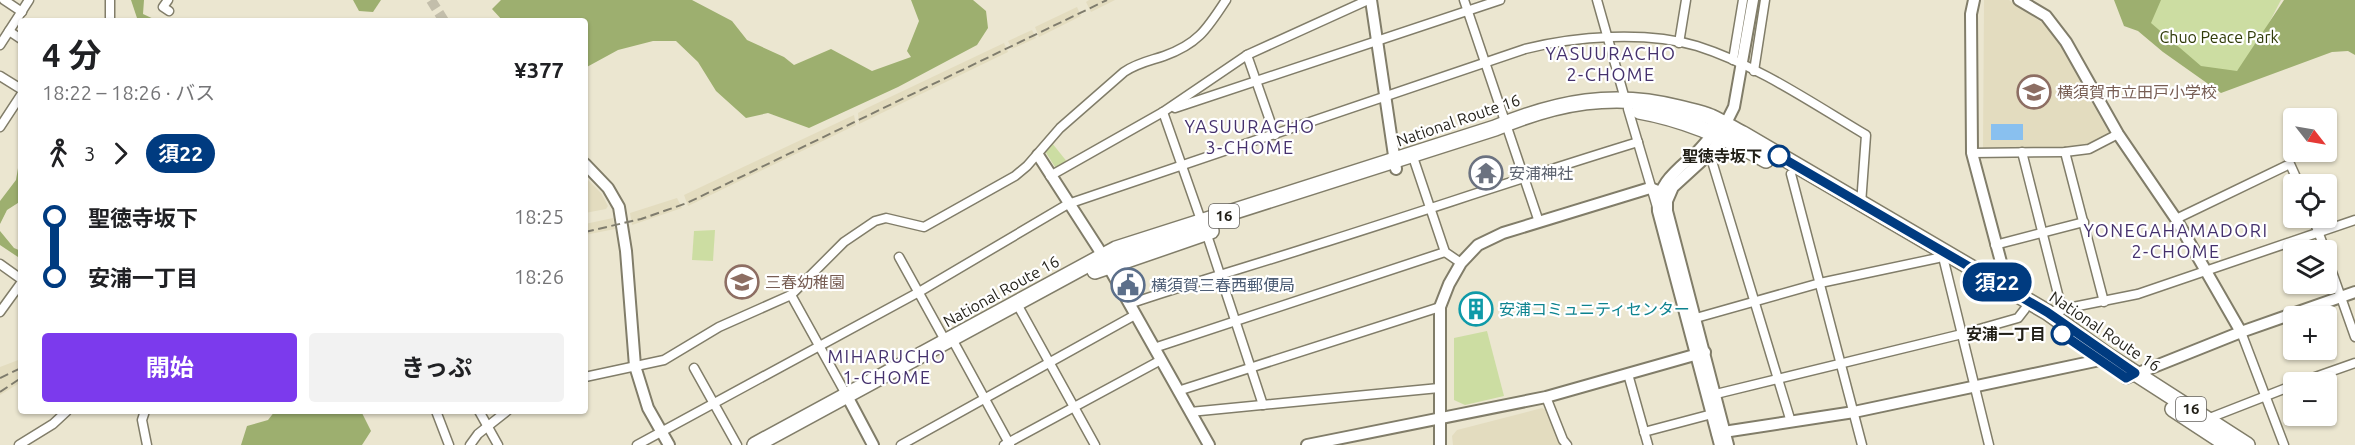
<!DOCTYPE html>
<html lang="ja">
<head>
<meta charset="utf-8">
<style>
  :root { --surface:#fff; --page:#f2f2f2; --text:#202124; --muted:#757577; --accent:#7c3aed }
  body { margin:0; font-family:Ubuntu,"Noto Sans JP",sans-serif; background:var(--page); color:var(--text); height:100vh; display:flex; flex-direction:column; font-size:22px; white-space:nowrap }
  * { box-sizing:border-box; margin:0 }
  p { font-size:20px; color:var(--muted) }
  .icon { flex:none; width:33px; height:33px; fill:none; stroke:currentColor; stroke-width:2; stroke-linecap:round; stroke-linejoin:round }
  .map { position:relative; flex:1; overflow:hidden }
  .panel { position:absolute; left:18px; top:18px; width:570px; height:396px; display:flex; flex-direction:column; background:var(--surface); border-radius:6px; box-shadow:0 2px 4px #0004 }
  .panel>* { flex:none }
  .badge { padding:0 12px; border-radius:20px; font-size:21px; line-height:39px }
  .needle { width:39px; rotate:121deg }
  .buttons { position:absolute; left:2283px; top:108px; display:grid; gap:12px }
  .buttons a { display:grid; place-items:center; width:54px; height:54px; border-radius:6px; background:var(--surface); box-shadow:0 2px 4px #0004; font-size:30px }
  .map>.badge { position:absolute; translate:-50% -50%; box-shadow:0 0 0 3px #fff }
  .legs { display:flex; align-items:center; gap:9px; height:66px; padding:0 24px; font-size:20px }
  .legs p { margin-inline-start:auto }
  .headline { display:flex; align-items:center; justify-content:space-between; height:102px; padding:0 24px }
  h1 { font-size:33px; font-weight:700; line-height:45px }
  .cta { display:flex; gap:12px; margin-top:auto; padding:12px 24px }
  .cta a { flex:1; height:69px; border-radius:6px; background:var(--accent); color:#fff; font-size:24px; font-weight:700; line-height:69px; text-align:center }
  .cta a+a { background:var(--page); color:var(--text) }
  ul { padding:0 24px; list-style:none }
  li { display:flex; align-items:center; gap:21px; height:60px; font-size:22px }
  li i { display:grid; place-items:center; width:9px; height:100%; margin:0 8px; background:currentColor }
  li i::after { content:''; width:15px; height:15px; margin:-8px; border:4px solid; border-radius:50%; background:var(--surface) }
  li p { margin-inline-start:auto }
  li:first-child i { background:linear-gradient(#0000 50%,currentColor 0) }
  li:last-child i { background:linear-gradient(currentColor 50%,#0000 0) }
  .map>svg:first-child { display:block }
</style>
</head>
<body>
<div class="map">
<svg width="2355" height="445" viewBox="0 0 2355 445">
  <rect width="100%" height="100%" fill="#ebe6d0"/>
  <g fill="#e3dcbf">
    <path d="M1089 0H1115L1091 12 1086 2Z"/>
    <path d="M1984 0H2009L2044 24 2062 48 2110 135 2084 147 2062 150 1983 149Z"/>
    <path d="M1077 7 1081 16 1039 37 1035 27Z"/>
    <path d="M1032 30 1036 38 1012 49 1008 41Z"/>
    <path d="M1004 43 1008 52 859 124 858 113 867 108Z"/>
    <path d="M854 115 856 125 688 206 684 195Z"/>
    <path d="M585 177 601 193 608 206 606 209 585 213Z"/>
    <path d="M677 198 682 208 632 225 630 213Z"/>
    <path d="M613 218 615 229 585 235V224Z"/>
    <path d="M21 359V382L0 395V367Z"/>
    <path d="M1542 408 1548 411 1563 445H1453L1452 436 1457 430Z"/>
  </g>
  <g fill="#ccdda2">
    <path d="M2132 0H2281L2247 65 2220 81 2142 29Z"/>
    <path d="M1052 143 1068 163 1059 168 1055 167 1045 151Z"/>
    <path d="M715 230 713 261 692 260 694 231Z"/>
    <path d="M1487 331 1504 396 1465 405 1454 400V338Z"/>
  </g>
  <g fill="#9daf6f">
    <path d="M131 0H144L143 14 158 21H138Z"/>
    <path d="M353 0H381L373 12 359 11Z"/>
    <path d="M501 0H692L732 21 747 40 784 57 794 65 831 49 872 71 911 57 907 51 919 21 911 0H973L986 11 988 28 977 45 898 87 809 128 768 113 746 118 716 91 698 62 676 41H653L618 50 585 68V21H503L492 9Z"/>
    <path d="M2114 0H2161L2151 23 2201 66 2237 71 2284 0H2355V55L2348 51 2332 52 2221 93 2163 52 2138 31 2124 26Z"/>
    <path d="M21 150V201L7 210 0 224V201L16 180Z"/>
    <path d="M0 231 14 248 21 251V259L0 245Z"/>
    <path d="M275 411H361L371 431 362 445H241L247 426 268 420Z"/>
  </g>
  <rect fill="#89c0ef" x="1991" y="124" width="32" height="16"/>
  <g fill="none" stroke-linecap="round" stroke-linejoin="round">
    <path stroke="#c3beab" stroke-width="10" stroke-dasharray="10 5" stroke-linecap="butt" d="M431 0 444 21"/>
    <g stroke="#817d69" stroke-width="11">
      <g id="street">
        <path d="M4 0 22 12"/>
        <path d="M168 0 163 7 169 11"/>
        <path d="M1464 0 1539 222"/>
        <path d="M1597 0 1625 99"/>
        <path d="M110 21V0"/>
        <path d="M9 31 21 39"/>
        <path d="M1679 43 1686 0"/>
        <path d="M0 45 29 0"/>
        <path d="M1247 55 1275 135"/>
        <path d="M1733 60 1743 0"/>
        <path d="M1754 71 1765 0"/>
        <path d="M0 76 21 89"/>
        <path d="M1175 108 1500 0"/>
        <path d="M1628 109 1657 207"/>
        <path d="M1163 112 1202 223"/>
        <path d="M0 127 21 95"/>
        <path d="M2022 152 2062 310"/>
        <path d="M2065 152 2104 302"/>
        <path d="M1705 153 1711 158 1791 422"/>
        <path d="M1972 153 2065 152 2089 149 2118 134"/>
        <path d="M1412 154 1445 252 1461 263"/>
        <path d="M1791 174 1862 445"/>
        <path d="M1050 176 1163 112 1247 55 1368 0"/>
        <path d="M2313 218 2325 250"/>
        <path d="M2176 219 2290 164 2299 184"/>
        <path d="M1206 232 1263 405"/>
        <path d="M1995 245 2084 222"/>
        <path d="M2326 255 2355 337"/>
        <path d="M899 257 946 342"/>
        <path d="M1944 261 1989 445"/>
        <path d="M0 264 21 279"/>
        <path d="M791 295 847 396"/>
        <path d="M1017 304 1095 445"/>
        <path d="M1129 304C1191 283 1254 265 1316 245 1424 211 1530 175 1638 142"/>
        <path d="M0 312 21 283"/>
        <path d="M2048 312 2138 294 2355 220"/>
        <path d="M1696 318 1820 283 1938 258"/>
        <path d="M2241 332 2284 445"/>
        <path d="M952 339 1010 445"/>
        <path d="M1154 348 1445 252"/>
        <path d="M694 368 737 445"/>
        <path d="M1628 374 1648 445"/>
        <path d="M585 377 664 360 719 327 791 295 844 242 875 221 886 218 924 227 1015 176 1027 166 1060 128 1124 72C1137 63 1149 61 1164 56 1198 44 1207 29 1226 0"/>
        <path d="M2301 382 2355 363"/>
        <path d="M1178 391 1440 307"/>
        <path d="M1716 394 1962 334 2018 318 2025 309"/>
        <path d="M1546 397 1563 440 1567 445"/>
        <path d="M145 411 142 420 147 445"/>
        <path d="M436 411 449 445"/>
        <path d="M479 411 498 445"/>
        <path d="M1190 412 1439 388"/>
        <path d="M2207 419 2294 385"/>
        <path d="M1644 432 1712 414"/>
        <path d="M19 445 53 424 67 411"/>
        <path d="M470 445 478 434 507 411"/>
        <path d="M637 445 919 292 1068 204 1525 49C1576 36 1646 31 1697 46 1757 65 1812 103 1866 135L1861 204"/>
        <path d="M901 445 1135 315"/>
        <path d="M1004 445 1161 360"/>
      </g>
    </g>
    <g stroke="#817d69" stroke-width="14">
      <g id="secondary">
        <path d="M1371 0 1396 169"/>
        <path d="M1974 0 1971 14 1972 153 2001 262 1993 290"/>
        <path d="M2019 0 2046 16 2066 42 2118 134 2176 219 2241 332"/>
        <path d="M1718 130C1710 136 1705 144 1698 151 1679 169 1656 183 1658 211L1720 445"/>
        <path d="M1038 155 1098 248 1209 445"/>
        <path d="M585 164 608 188 619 207 626 251 635 366 648 408 669 445"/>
        <path d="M2126 378 2241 332 2355 292"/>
        <path d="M847 396 873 445"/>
        <path d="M1717 433 1854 412 2100 360 2107 355"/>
        <path d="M1307 445 1546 397 1705 352"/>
        <path d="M1440 445V307L1449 284 1461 263 1478 245 1503 233 1650 188 1660 192 1667 201"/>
        <path d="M1728 445 1667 211V201L1673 187 1708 155 1723 136 1725 125 1734 107 1753 0"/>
      </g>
    </g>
    <g stroke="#817d69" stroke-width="18">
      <g id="highway">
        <path d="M1639 111C1685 119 1726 137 1766 160"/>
        <path d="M1095 271 1211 231"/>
        <path d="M2173 409 2228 445"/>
        <path d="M755 445 1116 249 1495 128C1557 102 1614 91 1679 108 1690 111 1701 113 1711 117 1722 122 1733 129 1743 134L2047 312 2107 355 2247 445"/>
      </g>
    </g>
    <use href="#street" stroke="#fff" stroke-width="8"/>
    <use href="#secondary" stroke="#fff" stroke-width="10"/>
    <use href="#highway" stroke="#fff" stroke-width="15"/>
    <g stroke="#7f7c6d" stroke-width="2" stroke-dasharray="9 4.5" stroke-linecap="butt">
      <path d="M585 232 641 219 687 203 1107 0"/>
      <path d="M0 378 21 368"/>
      <path d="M0 392 21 378"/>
    </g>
  </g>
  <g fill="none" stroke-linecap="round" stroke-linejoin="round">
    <g stroke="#fff" stroke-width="14">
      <path id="line-1" d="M1779 156 2047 312 2135 373 2126 378 2062 334"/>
    </g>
    <use href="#line-1" stroke="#003b80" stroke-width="9"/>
  </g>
  <defs>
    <g id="school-ring" transform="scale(1.725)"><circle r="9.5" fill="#fff" stroke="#8d6e63" stroke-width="1.5"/><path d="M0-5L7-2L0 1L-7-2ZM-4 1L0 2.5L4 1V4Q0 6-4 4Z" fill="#8d6e63"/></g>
    <g id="temple-ring" transform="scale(1.725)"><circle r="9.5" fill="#fff" stroke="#6b7280" stroke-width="1.5"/><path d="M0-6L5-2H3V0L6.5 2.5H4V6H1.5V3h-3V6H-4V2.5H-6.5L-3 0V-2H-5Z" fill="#6b7280"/></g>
    <g id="civic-ring" transform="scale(1.725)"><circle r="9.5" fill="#fff" stroke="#5c6f8a" stroke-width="1.5"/><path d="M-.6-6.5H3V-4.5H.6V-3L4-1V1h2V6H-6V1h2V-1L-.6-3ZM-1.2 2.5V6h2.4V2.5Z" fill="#5c6f8a"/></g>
    <g id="building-ring" transform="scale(1.725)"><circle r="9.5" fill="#fff" stroke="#0f9aa8" stroke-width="1.5"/><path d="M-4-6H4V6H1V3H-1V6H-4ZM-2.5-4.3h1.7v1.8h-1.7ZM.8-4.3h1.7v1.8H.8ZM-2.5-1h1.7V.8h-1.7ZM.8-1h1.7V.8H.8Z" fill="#0f9aa8"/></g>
  </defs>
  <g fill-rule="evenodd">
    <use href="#school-ring" x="2034" y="92"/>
    <use href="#temple-ring" x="1486" y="173"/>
    <use href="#school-ring" x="742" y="282"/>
    <use href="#civic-ring" x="1128" y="285"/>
    <use href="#building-ring" x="1476" y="309"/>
  </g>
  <g fill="#fff" stroke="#003b80" stroke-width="3">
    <circle cx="1779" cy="156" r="10"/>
    <circle cx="2062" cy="334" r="10"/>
  </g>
  <g text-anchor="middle" stroke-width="4.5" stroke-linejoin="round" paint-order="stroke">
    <g fill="#fff" stroke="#64625d" stroke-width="1.5">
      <rect x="1209" y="204" width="30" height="24" rx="4.5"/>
      <rect x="2176" y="397" width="30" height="24" rx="4.5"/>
    </g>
    <g font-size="15" font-weight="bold" fill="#211f17">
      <text x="1224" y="221">16</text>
      <text x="2191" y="414">16</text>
    </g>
    <g font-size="16" fill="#303b09" stroke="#fff">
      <text x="2219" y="43">Chuo Peace Park</text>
    </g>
    <g font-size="16" fill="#785e54" stroke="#fff" text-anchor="start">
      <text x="2057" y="98">横須賀市立田戸小学校</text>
      <text x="765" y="288">三春幼稚園</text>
    </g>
    <g font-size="16" fill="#211f17" stroke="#fff">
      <text transform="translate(1458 120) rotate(-19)" y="6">National Route 16</text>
      <text transform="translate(1001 291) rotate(-29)" y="6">National Route 16</text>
      <text transform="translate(2105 331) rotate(34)" y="6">National Route 16</text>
    </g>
    <g font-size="16" font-weight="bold" fill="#211f17" stroke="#fff" text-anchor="end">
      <text x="1762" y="162">聖徳寺坂下</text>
      <text x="2046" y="340">安浦一丁目</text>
    </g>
    <g font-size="16" fill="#5b616d" stroke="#fff" text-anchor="start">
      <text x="1509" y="179">安浦神社</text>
    </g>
    <g font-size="16" fill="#4e5e75" stroke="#fff" text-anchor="start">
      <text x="1151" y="291">横須賀三春西郵便局</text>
    </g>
    <g font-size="16" fill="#0d838f" stroke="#fff" text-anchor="start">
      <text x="1499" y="315">安浦コミュニティセンター</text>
    </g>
    <g font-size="18" letter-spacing="1.5" fill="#45316d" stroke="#fff">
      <text x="1611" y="60">YASUURACHO<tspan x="1611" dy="21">2-CHOME</tspan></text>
      <text x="1250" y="133">YASUURACHO<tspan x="1250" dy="21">3-CHOME</tspan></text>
      <text x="2176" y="237">YONEGAHAMADORI<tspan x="2176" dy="21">2-CHOME</tspan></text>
      <text x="887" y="363">MIHARUCHO<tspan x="887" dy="21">1-CHOME</tspan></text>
    </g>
  </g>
</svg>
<div class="buttons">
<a><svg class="needle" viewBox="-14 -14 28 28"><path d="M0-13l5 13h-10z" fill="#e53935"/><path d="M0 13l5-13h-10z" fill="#757577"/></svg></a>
<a><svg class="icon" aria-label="locate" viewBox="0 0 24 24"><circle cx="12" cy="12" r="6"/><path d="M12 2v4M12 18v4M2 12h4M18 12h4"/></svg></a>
<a><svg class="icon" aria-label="layers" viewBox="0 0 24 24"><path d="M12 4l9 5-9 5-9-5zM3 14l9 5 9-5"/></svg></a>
<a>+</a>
<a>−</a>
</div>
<b class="badge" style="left:1997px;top:282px;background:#003b80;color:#fff">須22</b>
<section class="panel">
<div class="headline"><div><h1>4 分</h1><p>18:22 – 18:26 · バス</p></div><b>¥377</b></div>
<div class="legs"><svg class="icon" aria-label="walk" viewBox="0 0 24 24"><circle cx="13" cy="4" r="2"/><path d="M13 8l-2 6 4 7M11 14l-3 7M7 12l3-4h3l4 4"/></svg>3<svg class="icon" aria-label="forward" viewBox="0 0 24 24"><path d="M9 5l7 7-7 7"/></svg><b class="badge" style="background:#003b80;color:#fff">須22</b></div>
<ul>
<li><i style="color:#003b80"></i><b>聖徳寺坂下</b><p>18:25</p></li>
<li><i style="color:#003b80"></i><b>安浦一丁目</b><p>18:26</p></li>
</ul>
<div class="cta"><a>開始</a><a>きっぷ</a></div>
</section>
</div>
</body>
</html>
